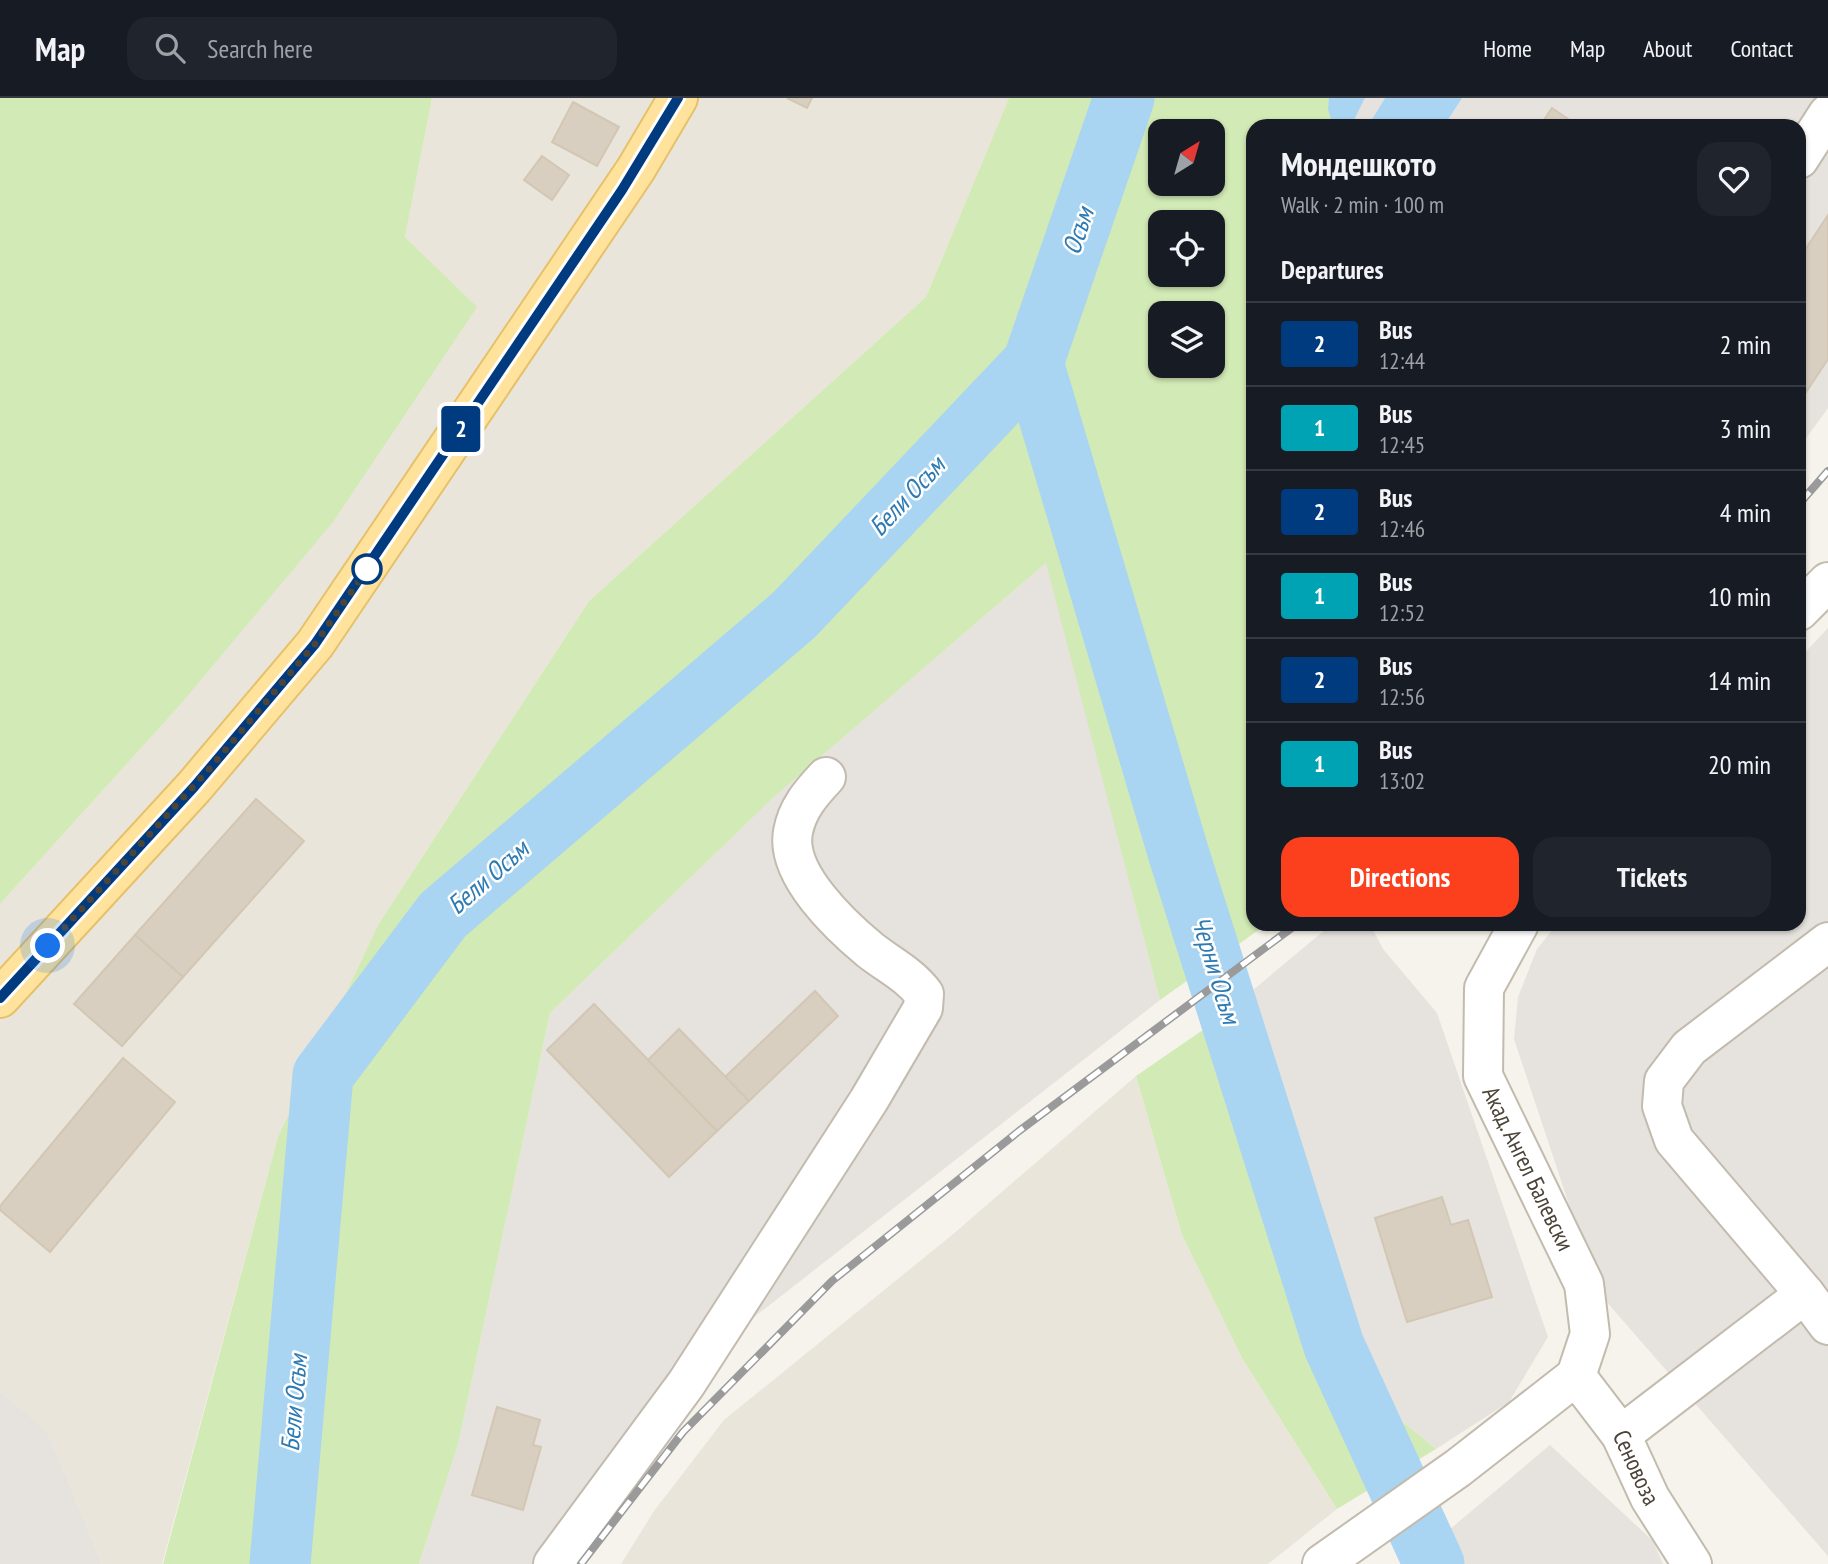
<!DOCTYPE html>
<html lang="en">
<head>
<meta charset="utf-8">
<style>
  :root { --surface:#171b24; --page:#20242c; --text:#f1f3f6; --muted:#9ea1a6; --line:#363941; --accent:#fc3f1d }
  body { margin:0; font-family:"PT Sans Narrow",sans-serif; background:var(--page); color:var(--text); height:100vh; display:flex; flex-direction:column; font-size:26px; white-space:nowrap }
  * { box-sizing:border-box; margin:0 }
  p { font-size:23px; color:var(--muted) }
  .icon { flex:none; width:38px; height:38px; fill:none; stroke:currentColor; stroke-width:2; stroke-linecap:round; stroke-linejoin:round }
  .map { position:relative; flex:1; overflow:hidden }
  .details { position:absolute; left:1246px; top:21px; width:560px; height:812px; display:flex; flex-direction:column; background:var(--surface); border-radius:21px; box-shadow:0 2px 5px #0004 }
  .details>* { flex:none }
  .badge { padding:0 14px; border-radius:5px; font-size:24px; line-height:46px }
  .needle { width:46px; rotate:37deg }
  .buttons { position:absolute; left:1148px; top:21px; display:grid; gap:14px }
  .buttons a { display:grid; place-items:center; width:77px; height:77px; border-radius:14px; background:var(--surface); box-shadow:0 2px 5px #0004; font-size:35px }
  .you { position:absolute; width:35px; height:35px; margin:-18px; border:5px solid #fff; border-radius:50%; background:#1a73e8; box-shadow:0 0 0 10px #1a73e833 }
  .map>.badge { position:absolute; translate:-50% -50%; box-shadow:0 0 0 4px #fff }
  h2 { padding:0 35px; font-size:26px; line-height:63px }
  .round { display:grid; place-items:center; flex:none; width:74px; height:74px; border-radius:21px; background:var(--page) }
  .head { display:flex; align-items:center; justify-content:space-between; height:119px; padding:0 35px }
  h1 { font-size:33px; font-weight:700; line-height:52px }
  .button { display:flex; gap:14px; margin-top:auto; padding:14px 35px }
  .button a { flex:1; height:80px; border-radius:21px; background:var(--accent); color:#fff; font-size:28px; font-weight:700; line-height:80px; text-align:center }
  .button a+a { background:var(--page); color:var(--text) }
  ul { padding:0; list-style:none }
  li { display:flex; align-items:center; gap:21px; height:84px; padding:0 35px; border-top:2px solid var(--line) }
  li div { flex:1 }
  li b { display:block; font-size:26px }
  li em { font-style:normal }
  li .badge { min-width:77px; font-weight:700; text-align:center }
  header { display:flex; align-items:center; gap:42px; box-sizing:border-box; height:98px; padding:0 35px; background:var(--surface); border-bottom:2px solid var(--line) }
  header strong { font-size:33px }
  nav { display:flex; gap:38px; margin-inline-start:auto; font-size:24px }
  .search { width:490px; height:63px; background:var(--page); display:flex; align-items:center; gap:18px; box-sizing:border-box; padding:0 24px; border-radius:21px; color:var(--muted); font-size:26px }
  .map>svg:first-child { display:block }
</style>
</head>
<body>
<header>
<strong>Map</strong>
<div class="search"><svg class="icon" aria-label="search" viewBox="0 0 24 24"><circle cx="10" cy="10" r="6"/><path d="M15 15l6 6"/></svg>Search here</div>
<nav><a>Home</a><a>Map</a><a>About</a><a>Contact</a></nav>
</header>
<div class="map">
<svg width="1828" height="1466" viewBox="0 0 1828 1466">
  <rect width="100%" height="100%" fill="#f6f3ec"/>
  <g fill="#eae5da">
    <path d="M432 0H1009L926 199 589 503 378 827 278 1039 162 1466H100L101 1463 47 1333 0 1293V806L180 607 476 209 405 139Z"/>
    <path d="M1136 978 1182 1137 1242 1260 1337 1411 1268 1466H621L654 1413 724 1322 952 1137Z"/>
  </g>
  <g fill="#e6e2dd">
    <path d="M1365 0H1385L1368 28H1351Z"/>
    <path d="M1462 0H1828V310L1799 350V28H1444Z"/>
    <path d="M1047 464 1160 902 694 1266 557 1466H419L458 1347 550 915 774 699Z"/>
    <path d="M1828 530V1458L1598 1194 1514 941 1518 899 1537 851 1557 826H1799V561Z"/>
    <path d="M1332 826H1370L1383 851 1437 915 1548 1239 1509 1304 1436 1351 1376 1302 1260 1098 1216 923Z"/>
    <path d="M0 1293 47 1333 101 1463 100 1466H0Z"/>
    <path d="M1550 1347 1653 1443 1663 1466H1459L1443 1437Z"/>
  </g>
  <g fill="#d2eab5" fill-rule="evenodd">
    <path d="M0 0H432L405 139 477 209 333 424 180 607 0 806Z"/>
    <path d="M1009 0H1334L1330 28H1253V826H1267L1160 902 1046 465 774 699 550 915 458 1347 419 1466H163L278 1039 378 827 589 503 926 199ZM1160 33H1213V86H1160ZM1160 124H1213V177H1160ZM1160 215H1213V268H1160Z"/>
    <path d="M1216 923 1260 1098 1376 1302 1436 1351 1337 1411 1242 1260 1182 1137 1136 978Z"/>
    <path d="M1443 1437 1459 1466H1405Z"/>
  </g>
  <g fill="#a9d4f2">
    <path d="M1329 0H1365L1351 28H1333L1328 11Z"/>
    <path d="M1385 0H1462L1444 28H1368Z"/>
  </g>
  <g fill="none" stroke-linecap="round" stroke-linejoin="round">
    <g stroke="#a9d4f2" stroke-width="61">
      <path d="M1033 265 1179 757 1334 1248 1434 1466"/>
      <path d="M280 1466 323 977 443 817 794 517 1033 265 1124 0"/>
    </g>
  </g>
  <g fill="#d8cfc1" stroke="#d3c7b4" stroke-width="2">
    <path d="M787 0H812L807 10Z"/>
    <path d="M573 4 619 29 597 68 552 44Z"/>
    <path d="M1552 10 1578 28H1540Z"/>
    <path d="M542 58 569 77 552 102 524 82Z"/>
    <path d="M1828 117V261L1799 305V161Z"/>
    <path d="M256 701 304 743 183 879 135 837Z"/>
    <path d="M135 837 183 879 122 948 74 906Z"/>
    <path d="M815 893 838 918 749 1003 725 979Z"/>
    <path d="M594 906 717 1033 669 1079 547 952Z"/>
    <path d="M679 931 749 1003 717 1033 648 962Z"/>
    <path d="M123 960 175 1004 50 1154 0 1112V1108Z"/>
    <path d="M1442 1099 1451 1127 1468 1122 1492 1199 1407 1224 1375 1120Z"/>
    <path d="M497 1309 540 1322 533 1347 541 1349 523 1412 472 1397Z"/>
  </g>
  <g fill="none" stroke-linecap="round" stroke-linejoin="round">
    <g stroke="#c2bbae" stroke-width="42">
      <g id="minor">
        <path d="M1799 61 1828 16"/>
        <path d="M1799 513 1828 484"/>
        <path id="s1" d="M1519 826 1484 890 1483 978 1584 1186 1590 1236 1576 1278"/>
        <path d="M1828 844 1689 950 1664 983 1662 1008 1674 1042 1805 1196 1828 1227"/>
        <path id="s2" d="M1576 1278 1621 1337 1650 1400 1692 1466"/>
        <path d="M1621 1337 1805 1196"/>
        <path d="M553 1466 686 1286 869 1002 923 910 924 896C910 877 889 867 870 852 841 828 785 776 793 734 797 711 811 695 826 679"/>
        <path d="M1322 1466 1458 1370 1576 1278"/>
      </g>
    </g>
    <g stroke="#e6c16a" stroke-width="42">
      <path id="major" d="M0 900 194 689 315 546 636 71 678 0"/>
    </g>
    <use href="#minor" stroke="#fff" stroke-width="38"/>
    <use href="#major" stroke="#ffe39c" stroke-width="38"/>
    <g stroke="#9a9a9a" stroke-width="8">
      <g id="rail">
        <path d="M1799 406 1828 373"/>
        <path d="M581 1466 683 1334 832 1183 1019 1033 1297 826"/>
      </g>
    </g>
    <use href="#rail" stroke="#fff" stroke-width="5" stroke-dasharray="16" stroke-linecap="butt"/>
  </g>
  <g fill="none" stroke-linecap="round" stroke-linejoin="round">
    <g stroke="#fff" stroke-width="16">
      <path id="line" d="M0 900 194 689 315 546 622 92 678 0"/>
    </g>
    <use href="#line" stroke="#003b80" stroke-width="10"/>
    <path stroke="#4b4439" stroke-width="7" stroke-dasharray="0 12.6" d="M48 848 211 669 315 546 370 467 367 471"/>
  </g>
  <circle fill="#fff" stroke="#003b80" stroke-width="3.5" cx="367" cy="471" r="14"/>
  <g text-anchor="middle" stroke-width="5" stroke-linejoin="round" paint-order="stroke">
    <g font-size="24" fill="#4b4439" stroke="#fff">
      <text dy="8" stroke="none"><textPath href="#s1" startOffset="264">Акад. Ангел Балевски</textPath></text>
      <text dy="8" stroke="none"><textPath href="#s2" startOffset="110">Сеновоза</textPath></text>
    </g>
    <g font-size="26" font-style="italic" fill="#2e7ab2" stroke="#fff">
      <text transform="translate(1078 133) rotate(-71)" y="9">Осъм</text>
      <text transform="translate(907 398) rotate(-47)" y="9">Бели Осъм</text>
      <text transform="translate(488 779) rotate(-41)" y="9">Бели Осъм</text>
      <text transform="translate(1216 872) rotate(73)" y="9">Черни Осъм</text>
      <text transform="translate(294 1305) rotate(-85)" y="9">Бели Осъм</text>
    </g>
  </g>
</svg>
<div class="buttons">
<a><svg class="needle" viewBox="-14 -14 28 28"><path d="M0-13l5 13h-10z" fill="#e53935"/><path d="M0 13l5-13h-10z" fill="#9ea1a6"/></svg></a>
<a><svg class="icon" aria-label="locate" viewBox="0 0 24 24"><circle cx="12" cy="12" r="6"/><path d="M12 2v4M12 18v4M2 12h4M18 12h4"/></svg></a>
<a><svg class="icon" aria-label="layers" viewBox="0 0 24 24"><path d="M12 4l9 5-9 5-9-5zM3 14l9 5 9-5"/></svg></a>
</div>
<div class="you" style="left:48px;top:848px"></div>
<b class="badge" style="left:461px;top:331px;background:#003b80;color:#fff">2</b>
<section class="details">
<div class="head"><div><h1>Мондешкото</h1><p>Walk · 2 min · 100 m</p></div><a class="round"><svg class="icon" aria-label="heart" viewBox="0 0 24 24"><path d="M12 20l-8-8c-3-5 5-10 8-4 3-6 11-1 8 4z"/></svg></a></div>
<h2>Departures</h2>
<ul>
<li><span class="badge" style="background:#003b80;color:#fff">2</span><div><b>Bus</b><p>12:44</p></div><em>2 min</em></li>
<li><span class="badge" style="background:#00a3b4;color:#fff">1</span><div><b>Bus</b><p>12:45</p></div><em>3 min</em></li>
<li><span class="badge" style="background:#003b80;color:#fff">2</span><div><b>Bus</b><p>12:46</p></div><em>4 min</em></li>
<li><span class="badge" style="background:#00a3b4;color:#fff">1</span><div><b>Bus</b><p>12:52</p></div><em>10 min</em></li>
<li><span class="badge" style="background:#003b80;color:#fff">2</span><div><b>Bus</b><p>12:56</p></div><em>14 min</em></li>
<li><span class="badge" style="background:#00a3b4;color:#fff">1</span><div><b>Bus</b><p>13:02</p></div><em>20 min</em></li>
</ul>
<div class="button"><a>Directions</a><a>Tickets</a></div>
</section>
</div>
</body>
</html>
